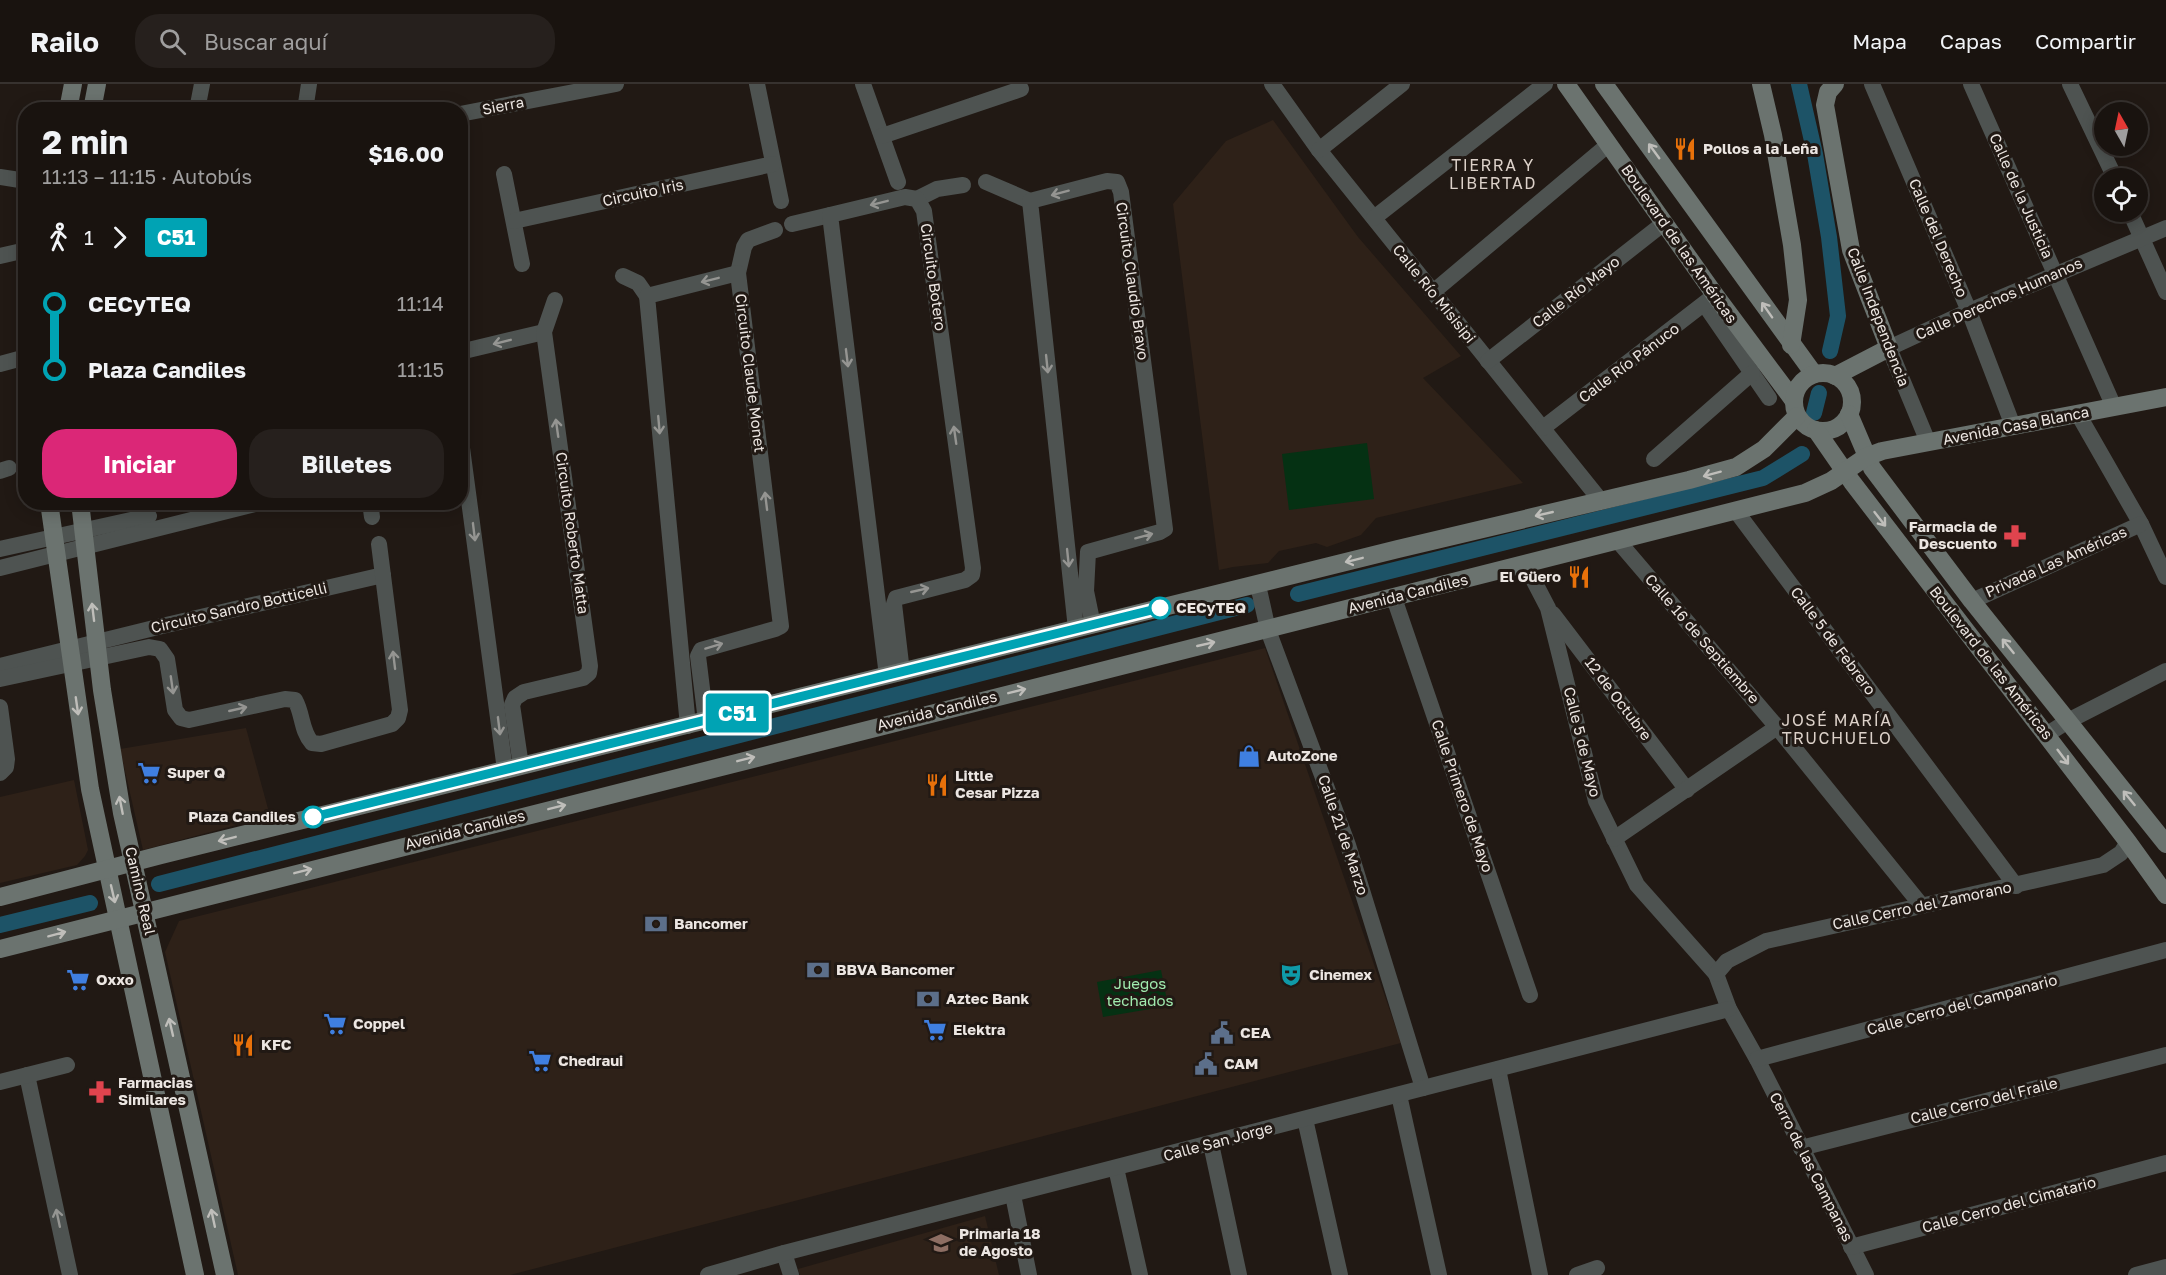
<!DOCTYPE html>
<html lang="es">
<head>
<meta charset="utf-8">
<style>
  :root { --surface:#19130f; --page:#26201d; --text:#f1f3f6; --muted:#9f9e9e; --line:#37322f; --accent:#db2777 }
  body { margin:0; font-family:"Golos Text",sans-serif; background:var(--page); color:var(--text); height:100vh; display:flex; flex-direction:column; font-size:22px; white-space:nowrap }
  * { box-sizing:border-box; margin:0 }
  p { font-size:20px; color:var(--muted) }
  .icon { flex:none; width:33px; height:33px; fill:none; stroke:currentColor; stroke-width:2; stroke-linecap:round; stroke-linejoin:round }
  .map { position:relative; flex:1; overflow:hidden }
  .sheet { position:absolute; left:18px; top:18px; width:450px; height:408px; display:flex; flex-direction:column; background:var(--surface); border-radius:24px; box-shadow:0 3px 15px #0003,0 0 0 2px var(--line) }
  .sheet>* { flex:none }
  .badge { padding:0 12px; border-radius:4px; font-size:21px; line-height:39px }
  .needle { width:39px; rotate:351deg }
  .controls { position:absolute; left:2094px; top:18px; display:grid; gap:12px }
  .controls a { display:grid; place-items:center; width:54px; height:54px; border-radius:50%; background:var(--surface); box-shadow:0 3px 15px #0003,0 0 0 2px var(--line); font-size:30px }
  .map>.badge { position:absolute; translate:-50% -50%; box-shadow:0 0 0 3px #fff }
  .legs { display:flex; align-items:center; gap:9px; height:66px; padding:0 24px; font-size:20px }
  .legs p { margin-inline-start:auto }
  .head { display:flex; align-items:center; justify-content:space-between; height:102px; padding:0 24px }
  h1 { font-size:33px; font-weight:700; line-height:45px }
  .action { display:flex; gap:12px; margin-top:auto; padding:12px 24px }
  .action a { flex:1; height:69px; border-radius:24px; background:var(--accent); color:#fff; font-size:24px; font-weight:700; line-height:69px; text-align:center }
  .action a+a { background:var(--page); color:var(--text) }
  ul { padding:0 24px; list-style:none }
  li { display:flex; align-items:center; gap:21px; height:66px; font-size:22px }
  li i { display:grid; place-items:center; width:9px; height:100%; margin:0 8px; background:currentColor }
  li i::after { content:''; width:15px; height:15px; margin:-8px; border:4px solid; border-radius:50%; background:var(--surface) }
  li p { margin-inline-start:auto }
  li:first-child i { background:linear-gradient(#0000 50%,currentColor 0) }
  li:last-child i { background:linear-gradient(currentColor 50%,#0000 0) }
  header { display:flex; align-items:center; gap:36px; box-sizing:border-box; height:84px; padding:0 30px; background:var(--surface); border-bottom:2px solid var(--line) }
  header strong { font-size:28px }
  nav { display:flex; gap:33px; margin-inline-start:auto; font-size:21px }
  .search { width:420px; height:54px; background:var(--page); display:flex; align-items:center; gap:15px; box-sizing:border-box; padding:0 21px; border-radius:24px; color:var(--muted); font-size:22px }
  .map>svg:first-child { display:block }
</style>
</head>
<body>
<header>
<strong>Railo</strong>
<div class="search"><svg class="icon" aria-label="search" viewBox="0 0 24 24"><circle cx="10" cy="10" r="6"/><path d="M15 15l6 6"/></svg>Buscar aquí</div>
<nav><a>Mapa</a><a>Capas</a><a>Compartir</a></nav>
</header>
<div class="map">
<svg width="2166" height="1191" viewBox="0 0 2166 1191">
  <rect width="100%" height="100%" fill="#211914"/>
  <g fill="#2e2118">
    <path d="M1273 36 1358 153 1461 272 1423 294 1523 399 1376 434 1361 451 1327 463 1316 459 1279 467 1268 479 1233 483 1219 486 1173 120 1226 57Z"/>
    <path d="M1265 564 1401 959 510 1191H238L165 868 179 837Z"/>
    <path d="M246 644 270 732 143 766 120 665Z"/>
    <path d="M74 696 88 766 85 772 77 781 0 799V713Z"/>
    <path d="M985 1132 999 1191H800L798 1185Z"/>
  </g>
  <g fill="#053113">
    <path d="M1367 359 1374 415 1289 426 1282 370Z"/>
    <path d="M1161 886 1168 922 1103 933 1097 898Z"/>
  </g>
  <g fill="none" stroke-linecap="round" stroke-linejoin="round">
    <g stroke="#1d5367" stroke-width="16">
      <path d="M1799 0 1815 70 1829 153 1838 232 1830 267"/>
      <path d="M1814 329 1819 309"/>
      <path d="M1298 510 1763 394 1802 370"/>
      <path d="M159 800 1247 521"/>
      <path d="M0 841 90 819"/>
    </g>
    <g stroke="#4e5351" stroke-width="16">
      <path d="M757 0 781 117"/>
      <path d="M863 0 898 98"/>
      <path d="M1272 0 1319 66 1601 417"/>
      <path d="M1872 0 1969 227 2013 342"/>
      <path d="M1971 0 2114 323"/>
      <path d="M2070 0 2115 94"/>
      <path d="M197 26 202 0"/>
      <path d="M305 26 309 0"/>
      <path d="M460 30 616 0"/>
      <path d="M882 52 1021 5"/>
      <path d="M1319 66 1402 0"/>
      <path d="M504 90 522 180"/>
      <path d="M0 93 26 97"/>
      <path d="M986 98 1030 117"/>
      <path d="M917 115 937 105 963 101"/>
      <path d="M2130 128 2166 208"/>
      <path d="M1374 134 1545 0"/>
      <path d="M514 137 773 80"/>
      <path d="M792 140 830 131"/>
      <path d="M0 172 26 166"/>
      <path d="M738 189 744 163 748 156 775 146"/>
      <path d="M623 192 638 199 647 212"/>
      <path d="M1433 208 1609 60"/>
      <path d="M1705 221 1769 314"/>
      <path d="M460 268 544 248"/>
      <path d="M1488 277 1664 139"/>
      <path d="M0 280 26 273"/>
      <path d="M2078 330 2141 440 2166 493"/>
      <path d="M1543 344 1715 211"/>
      <path d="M460 349 505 686"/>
      <path d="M1928 358 1889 264 1969 227 2166 144"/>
      <path d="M1654 375 1752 289"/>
      <path d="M0 387 9 384"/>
      <path d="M370 418 372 433"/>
      <path d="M1736 427 2016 802"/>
      <path d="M1618 457 1777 643 1922 822"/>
      <path d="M0 465 149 432"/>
      <path d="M1525 480 1548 524 1596 717 1637 801 1716 890 1729 925 1757 975 1866 1191"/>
      <path d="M0 484 263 418"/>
      <path d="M1256 500 1260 510 1268 546 1348 761 1423 1004"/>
      <path d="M1394 514 1530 911"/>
      <path d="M1972 517 2141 440"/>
      <path d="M1553 530 1687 706"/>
      <path d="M1076 545 1030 117 1107 97 1117 98 1121 108 1165 445 1160 448 1088 468 1086 507 1093 541"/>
      <path d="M0 582 162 542 383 491"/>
      <path d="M887 592 830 131 905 113 917 115 924 127 973 484 972 491 965 496 896 514 894 520 902 588"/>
      <path d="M0 595 149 563 160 565 167 575 175 626 181 634 189 636 285 615 295 616C303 630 301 647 312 659L321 660 392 640 398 634 400 626 379 460"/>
      <path d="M0 623 7 675 6 683 0 689"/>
      <path d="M688 642 647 212 738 189 781 542 775 545 701 566 698 572 706 637"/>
      <path d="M2046 651 2068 637 2166 587"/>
      <path d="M521 682 512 621 515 614 524 608 583 594 589 589 590 582 544 248 555 216"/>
      <path d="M1614 755 1777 643"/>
      <path d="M1716 890 1727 877 1766 857 2103 781 2121 769 2128 758"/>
      <path d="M1757 975 2166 866"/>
      <path d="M1498 985 1540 1191"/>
      <path d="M27 991 70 1191"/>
      <path d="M0 998 67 981"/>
      <path d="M1399 1011 1439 1191"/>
      <path d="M1305 1035 1340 1191"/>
      <path d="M1211 1060 1239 1191"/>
      <path d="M1801 1064 2166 971"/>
      <path d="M1116 1084 1140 1191"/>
      <path d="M1013 1111 1029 1191"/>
      <path d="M1851 1163 2166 1079"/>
      <path d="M784 1169 791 1191"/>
      <path d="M708 1191 784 1169 1729 925"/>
      <path d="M1577 1191 1597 1184"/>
      <path d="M2136 1191 2166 1183"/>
    </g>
    <g stroke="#6b736f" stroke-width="18">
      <path d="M1566 0 1715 211 1794 317"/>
      <path d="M1604 0 1814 290"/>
      <path d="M1761 0 1773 51 1792 161 1798 216 1791 261"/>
      <path d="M1835 0 1828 8 1825 21 1851 166 1889 264 1835 292"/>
      <path d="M68 26 73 0"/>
      <path d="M92 26 97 0"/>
      <circle cx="1823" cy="318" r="29"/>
      <path d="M1849 330 1872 384 1972 517 2166 760"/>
      <path d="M1816 346 1852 398 2128 758 2166 811"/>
      <path d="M49 418 90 705 195 1191"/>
      <path d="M80 418 102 606 122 729 225 1191"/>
      <path d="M0 813 161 771 1398 465 1689 396 1736 383 1764 365 1797 332"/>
      <path d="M0 865C601 709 1204 564 1805 409L1831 397 1866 373 1882 367 2166 313"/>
    </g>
  </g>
  <defs><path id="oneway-shaft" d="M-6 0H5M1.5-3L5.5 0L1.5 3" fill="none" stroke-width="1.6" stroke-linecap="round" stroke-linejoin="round" transform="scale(1.5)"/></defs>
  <g stroke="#bfbeba">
    <use href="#oneway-shaft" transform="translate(1654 67) rotate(-126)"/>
    <use href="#oneway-shaft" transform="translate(1767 226) rotate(-125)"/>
    <use href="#oneway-shaft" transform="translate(1712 390) rotate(165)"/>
    <use href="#oneway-shaft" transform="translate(1544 430) rotate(167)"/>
    <use href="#oneway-shaft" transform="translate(1880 435) rotate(52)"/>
    <use href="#oneway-shaft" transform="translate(1354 476) rotate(166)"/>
    <use href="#oneway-shaft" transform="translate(93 528) rotate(-97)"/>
    <use href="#oneway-shaft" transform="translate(1206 560) rotate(-13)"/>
    <use href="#oneway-shaft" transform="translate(2008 562) rotate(-129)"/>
    <use href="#oneway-shaft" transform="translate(1017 607) rotate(-14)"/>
    <use href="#oneway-shaft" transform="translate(77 622) rotate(82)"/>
    <use href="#oneway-shaft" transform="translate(2063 673) rotate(53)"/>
    <use href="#oneway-shaft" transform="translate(746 675) rotate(-14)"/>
    <use href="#oneway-shaft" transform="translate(2129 714) rotate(-129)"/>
    <use href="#oneway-shaft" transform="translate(121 721) rotate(-101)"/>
    <use href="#oneway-shaft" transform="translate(557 723) rotate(-14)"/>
    <use href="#oneway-shaft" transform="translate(227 755) rotate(166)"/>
    <use href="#oneway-shaft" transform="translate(303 787) rotate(-14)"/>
    <use href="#oneway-shaft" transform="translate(113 810) rotate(77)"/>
    <use href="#oneway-shaft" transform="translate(57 850) rotate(-15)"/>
    <use href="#oneway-shaft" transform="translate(171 943) rotate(-103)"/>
    <use href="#oneway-shaft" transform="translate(213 1134) rotate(-102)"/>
  </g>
  <g stroke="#959592">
    <use href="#oneway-shaft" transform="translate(1060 109) rotate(165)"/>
    <use href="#oneway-shaft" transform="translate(879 119) rotate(166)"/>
    <use href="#oneway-shaft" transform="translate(710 196) rotate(166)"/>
    <use href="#oneway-shaft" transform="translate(502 258) rotate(166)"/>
    <use href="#oneway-shaft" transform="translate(847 274) rotate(83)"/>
    <use href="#oneway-shaft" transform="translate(1047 280) rotate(84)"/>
    <use href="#oneway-shaft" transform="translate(659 341) rotate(85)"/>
    <use href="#oneway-shaft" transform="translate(557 344) rotate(-98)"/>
    <use href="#oneway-shaft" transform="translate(955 351) rotate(-98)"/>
    <use href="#oneway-shaft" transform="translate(766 417) rotate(-97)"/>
    <use href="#oneway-shaft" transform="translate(474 448) rotate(83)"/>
    <use href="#oneway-shaft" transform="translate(1144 452) rotate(-15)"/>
    <use href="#oneway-shaft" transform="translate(1068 474) rotate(84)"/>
    <use href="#oneway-shaft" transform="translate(920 506) rotate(-13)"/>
    <use href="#oneway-shaft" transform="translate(714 562) rotate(-17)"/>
    <use href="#oneway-shaft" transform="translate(394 576) rotate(-97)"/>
    <use href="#oneway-shaft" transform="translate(172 601) rotate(82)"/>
    <use href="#oneway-shaft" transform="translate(238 625) rotate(-13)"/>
    <use href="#oneway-shaft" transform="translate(499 642) rotate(83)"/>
    <use href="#oneway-shaft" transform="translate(58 1134) rotate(-102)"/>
  </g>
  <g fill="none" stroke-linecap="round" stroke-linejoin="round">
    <g stroke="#fff" stroke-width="14">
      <path id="line-1" d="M313 733 1160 524"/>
    </g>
    <use href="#line-1" stroke="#00a3b4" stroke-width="9"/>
  </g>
  <defs>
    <g id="restaurant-bare" transform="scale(1.8)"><path d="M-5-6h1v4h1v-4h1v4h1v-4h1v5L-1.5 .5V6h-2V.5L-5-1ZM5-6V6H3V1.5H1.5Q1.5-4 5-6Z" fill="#e8710a" stroke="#211914" stroke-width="2.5" paint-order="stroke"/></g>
    <g id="pharmacy-bare" transform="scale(1.8)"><path d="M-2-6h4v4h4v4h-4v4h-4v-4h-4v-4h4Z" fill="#e0444e" stroke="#211914" stroke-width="2.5" paint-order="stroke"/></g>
    <g id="shop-bare" transform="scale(1.8)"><path d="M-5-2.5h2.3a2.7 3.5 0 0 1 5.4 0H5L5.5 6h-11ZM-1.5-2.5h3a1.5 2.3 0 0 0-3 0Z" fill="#3f7fe0" stroke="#211914" stroke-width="2.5" paint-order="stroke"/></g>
    <g id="supermarket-bare" transform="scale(1.8)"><path d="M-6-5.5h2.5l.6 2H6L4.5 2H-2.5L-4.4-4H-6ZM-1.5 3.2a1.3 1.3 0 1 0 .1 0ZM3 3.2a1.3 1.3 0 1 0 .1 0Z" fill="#3f7fe0" stroke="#211914" stroke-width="2.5" paint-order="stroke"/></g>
    <g id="bank-bare" transform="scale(1.8)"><path d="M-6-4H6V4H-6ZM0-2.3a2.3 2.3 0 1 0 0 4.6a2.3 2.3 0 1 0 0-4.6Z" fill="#5c6f8a" stroke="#211914" stroke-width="2.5" paint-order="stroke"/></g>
    <g id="theatre-bare" transform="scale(1.8)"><path d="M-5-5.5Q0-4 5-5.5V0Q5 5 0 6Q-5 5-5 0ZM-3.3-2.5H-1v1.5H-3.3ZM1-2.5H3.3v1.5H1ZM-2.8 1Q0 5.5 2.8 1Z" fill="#0f9aa8" stroke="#211914" stroke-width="2.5" paint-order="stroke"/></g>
    <g id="civic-bare" transform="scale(1.8)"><path d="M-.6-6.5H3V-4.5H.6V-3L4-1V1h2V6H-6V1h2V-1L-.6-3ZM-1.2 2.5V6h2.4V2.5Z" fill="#5c6f8a" stroke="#211914" stroke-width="2.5" paint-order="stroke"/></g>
    <g id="school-bare" transform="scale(1.8)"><path d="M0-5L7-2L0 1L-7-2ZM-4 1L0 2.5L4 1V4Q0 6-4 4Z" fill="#8d6e63" stroke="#211914" stroke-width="2.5" paint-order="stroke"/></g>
  </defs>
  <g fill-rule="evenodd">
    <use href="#restaurant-bare" x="1685" y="65"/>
    <use href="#pharmacy-bare" x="2015" y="452"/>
    <use href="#restaurant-bare" x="1579" y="493"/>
    <use href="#shop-bare" x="1249" y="672"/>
    <use href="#supermarket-bare" x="149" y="689"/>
    <use href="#restaurant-bare" x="937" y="701"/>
    <use href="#bank-bare" x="656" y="840"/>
    <use href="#bank-bare" x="818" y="886"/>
    <use href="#theatre-bare" x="1291" y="891"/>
    <use href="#supermarket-bare" x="78" y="896"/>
    <use href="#bank-bare" x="928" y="915"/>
    <use href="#supermarket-bare" x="335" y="940"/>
    <use href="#supermarket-bare" x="935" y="946"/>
    <use href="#civic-bare" x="1222" y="949"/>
    <use href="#restaurant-bare" x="243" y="961"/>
    <use href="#supermarket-bare" x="540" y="977"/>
    <use href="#civic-bare" x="1206" y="980"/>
    <use href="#pharmacy-bare" x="100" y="1008"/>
    <use href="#school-bare" x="941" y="1159"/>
  </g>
  <g fill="#fff" stroke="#00a3b4" stroke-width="3">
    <circle cx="1160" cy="524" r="10"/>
    <circle cx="313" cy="733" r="10"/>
  </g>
  <g text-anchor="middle" stroke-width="6" stroke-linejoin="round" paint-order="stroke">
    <g font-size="15" fill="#ece6e2" stroke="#211914">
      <text transform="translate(503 22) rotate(-11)" y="5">Sierra</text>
      <text transform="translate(643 109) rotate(-12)" y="5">Circuito Iris</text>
      <text transform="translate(2021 112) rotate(66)" y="5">Calle de la Justicia</text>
      <text transform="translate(1938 154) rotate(67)" y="5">Calle del Derecho</text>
      <text transform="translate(1679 160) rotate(55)" y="5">Boulevard de las Américas</text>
      <text transform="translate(933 193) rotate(82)" y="5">Circuito Botero</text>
      <text transform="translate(1132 197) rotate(82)" y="5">Circuito Claudio Bravo</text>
      <text transform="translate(1576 208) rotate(-38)" y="5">Calle Río Mayo</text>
      <text transform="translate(1434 210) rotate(51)" y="5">Calle Río Misisipi</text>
      <text transform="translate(1999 215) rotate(-24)" y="5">Calle Derechos Humanos</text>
      <text transform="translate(1878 233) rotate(69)" y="5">Calle Independencia</text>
      <text transform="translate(1629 279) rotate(-37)" y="5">Calle Río Pánuco</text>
      <text transform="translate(750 289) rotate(83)" y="5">Circuito Claude Monet</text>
      <text transform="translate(2016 342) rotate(-11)" y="5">Avenida Casa Blanca</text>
      <text transform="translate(572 449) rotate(82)" y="5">Circuito Roberto Matta</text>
      <text transform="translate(2056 478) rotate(-24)" y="5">Privada Las Américas</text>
      <text transform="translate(1408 510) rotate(-14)" y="5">Avenida Candiles</text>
      <text transform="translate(239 524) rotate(-13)" y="5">Circuito Sandro Botticelli</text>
      <text transform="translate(1702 555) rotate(49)" y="5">Calle 16 de Septiembre</text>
      <text transform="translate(1833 557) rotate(53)" y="5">Calle 5 de Febrero</text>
      <text transform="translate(1991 579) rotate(52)" y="5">Boulevard de las Américas</text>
      <text transform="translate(1618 615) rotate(53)" y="5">12 de Octubre</text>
      <text transform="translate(937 627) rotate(-14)" y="5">Avenida Candiles</text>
      <text transform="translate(1582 658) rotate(76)" y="5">Calle 5 de Mayo</text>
      <text transform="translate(1462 712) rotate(71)" y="5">Calle Primero de Mayo</text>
      <text transform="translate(465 746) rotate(-14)" y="5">Avenida Candiles</text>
      <text transform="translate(1343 751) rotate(71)" y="5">Calle 21 de Marzo</text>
      <text transform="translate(140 807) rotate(77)" y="5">Camino Real</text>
      <text transform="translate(1922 822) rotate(-12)" y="5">Calle Cerro del Zamorano</text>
      <text transform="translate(1962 921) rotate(-15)" y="5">Calle Cerro del Campanario</text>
      <text transform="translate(1984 1017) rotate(-14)" y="5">Calle Cerro del Fraile</text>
      <text transform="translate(1218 1058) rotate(-15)" y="5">Calle San Jorge</text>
      <text transform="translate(1811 1083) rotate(63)" y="5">Cerro de las Campanas</text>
      <text transform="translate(2009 1121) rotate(-15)" y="5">Calle Cerro del Cimatario</text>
    </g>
    <g font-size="15" font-weight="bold" fill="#ece6e2" stroke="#211914" text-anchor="start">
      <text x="1703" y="70">Pollos a la Leña</text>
      <text x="1997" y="448" text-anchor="end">Farmacia de<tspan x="1997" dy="17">Descuento</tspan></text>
      <text x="1561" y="498" text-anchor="end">El Güero</text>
      <text x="1267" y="677">AutoZone</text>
      <text x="167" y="694">Super Q</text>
      <text x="955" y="697">Little<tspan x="955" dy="17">Cesar Pizza</tspan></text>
      <text x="674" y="845">Bancomer</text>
      <text x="836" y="891">BBVA Bancomer</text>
      <text x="1309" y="896">Cinemex</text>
      <text x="96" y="901">Oxxo</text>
      <text x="946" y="920">Aztec Bank</text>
      <text x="353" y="945">Coppel</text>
      <text x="953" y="951">Elektra</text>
      <text x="1240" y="954">CEA</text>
      <text x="261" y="966">KFC</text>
      <text x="558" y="982">Chedraui</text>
      <text x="1224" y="985">CAM</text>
      <text x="118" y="1004">Farmacias<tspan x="118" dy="17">Similares</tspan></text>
      <text x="959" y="1155">Primaria 18<tspan x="959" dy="17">de Agosto</tspan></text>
    </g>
    <g font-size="15" font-weight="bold" fill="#ece6e2" stroke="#211914" text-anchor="start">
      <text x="1176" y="529">CECyTEQ</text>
      <text x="296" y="738" text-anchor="end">Plaza Candiles</text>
    </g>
    <g font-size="15" fill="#a1ebaf" stroke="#211914">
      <text x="1140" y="905">Juegos<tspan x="1140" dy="17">techados</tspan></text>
    </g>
    <g font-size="16" letter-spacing="1.5" fill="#dcd1c9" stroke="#211914">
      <text x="1493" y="87">TIERRA Y<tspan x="1493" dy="18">LIBERTAD</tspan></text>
      <text x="1837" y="642">JOSÉ MARÍA<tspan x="1837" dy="18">TRUCHUELO</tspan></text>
    </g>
  </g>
</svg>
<div class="controls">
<a><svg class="needle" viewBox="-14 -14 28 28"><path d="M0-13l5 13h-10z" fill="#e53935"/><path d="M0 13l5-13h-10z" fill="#9f9e9e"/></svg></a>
<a><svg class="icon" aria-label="locate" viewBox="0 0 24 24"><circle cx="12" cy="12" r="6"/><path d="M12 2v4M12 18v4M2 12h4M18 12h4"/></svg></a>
</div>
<b class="badge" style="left:737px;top:629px;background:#00a3b4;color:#fff">C51</b>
<section class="sheet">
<div class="head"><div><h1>2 min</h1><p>11:13 – 11:15 · Autobús</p></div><b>$16.00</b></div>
<div class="legs"><svg class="icon" aria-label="walk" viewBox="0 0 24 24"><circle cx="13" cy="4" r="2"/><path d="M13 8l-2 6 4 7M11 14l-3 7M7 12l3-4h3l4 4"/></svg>1<svg class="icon" aria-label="forward" viewBox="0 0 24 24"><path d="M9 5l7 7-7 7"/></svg><b class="badge" style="background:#00a3b4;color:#fff">C51</b></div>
<ul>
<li><i style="color:#00a3b4"></i><b>CECyTEQ</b><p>11:14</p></li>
<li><i style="color:#00a3b4"></i><b>Plaza Candiles</b><p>11:15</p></li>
</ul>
<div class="action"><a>Iniciar</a><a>Billetes</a></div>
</section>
</div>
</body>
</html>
